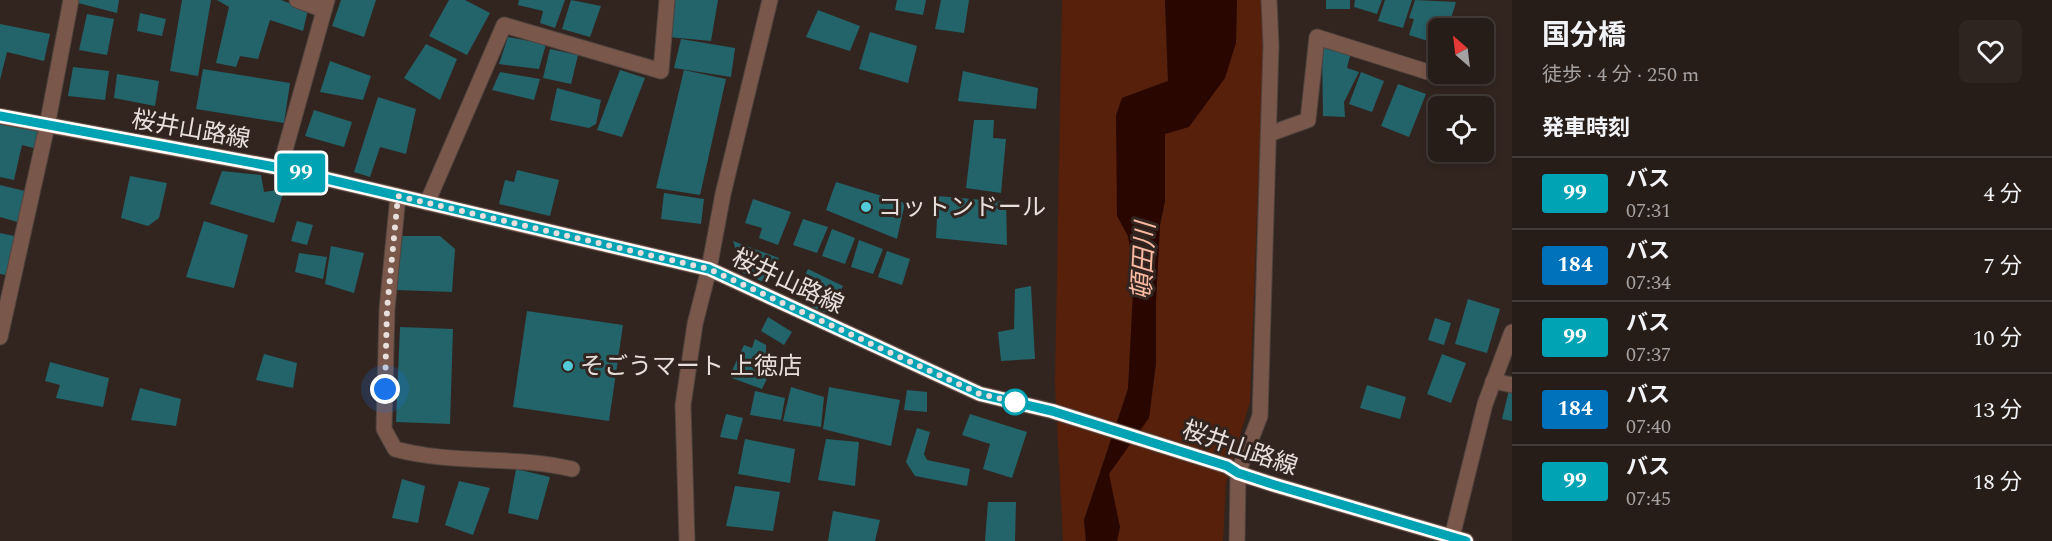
<!DOCTYPE html>
<html lang="ja">
<head>
<meta charset="utf-8">
<style>
  :root { --surface:#261c18; --page:#2e2521; --text:#f1f3f6; --muted:#a4a1a2; --line:#423a37 }
  body { margin:0; font-family:Spectral,"Noto Sans JP",serif; background:var(--page); color:var(--text); height:100vh; display:flex; flex-direction:column; font-size:22px; white-space:nowrap }
  * { box-sizing:border-box; margin:0 }
  p { font-size:20px; color:var(--muted) }
  .icon { flex:none; width:33px; height:33px; fill:none; stroke:currentColor; stroke-width:2; stroke-linecap:round; stroke-linejoin:round }
  .map { position:relative; flex:1; overflow:hidden }
  .panel { display:flex; flex-direction:column; background:var(--surface); width:540px }
  .panel>* { flex:none }
  .badge { padding:0 12px; border-radius:4px; font-size:21px; line-height:39px }
  .needle { width:39px; rotate:332deg }
  .fabs { position:absolute; left:1428px; top:18px; display:grid; gap:12px }
  .fabs a { display:grid; place-items:center; width:66px; height:66px; border-radius:9px; background:var(--surface); box-shadow:0 3px 9px #0003,0 0 0 2px var(--line); font-size:30px }
  .you { position:absolute; width:30px; height:30px; margin:-15px; border:4px solid #fff; border-radius:50%; background:#1a73e8; box-shadow:0 0 0 9px #1a73e833 }
  .map>.badge { position:absolute; translate:-50% -50%; box-shadow:0 0 0 3px #fff }
  h2 { padding:0 30px; font-size:22px; line-height:54px }
  .round { display:grid; place-items:center; flex:none; width:63px; height:63px; border-radius:9px; background:var(--page) }
  .overview { display:flex; align-items:center; justify-content:space-between; height:102px; padding:0 30px }
  h1 { font-size:28px; font-weight:700; line-height:45px }
  ul { padding:0; list-style:none }
  li { display:flex; align-items:center; gap:18px; height:72px; padding:0 30px; border-top:2px solid var(--line) }
  li div { flex:1 }
  li b { display:block; font-size:22px }
  li em { font-style:normal }
  li .badge { min-width:66px; font-weight:700; text-align:center }
  main { display:flex; flex:1; min-height:0 }
  .map>svg:first-child { display:block }
</style>
</head>
<body>
<main>
<div class="map">
<svg width="1512" height="541" viewBox="0 0 1512 541">
  <rect width="100%" height="100%" fill="#322520"/>
  <g fill="#56200b">
    <path d="M1062 0H1165L1168 81 1122 98 1120 221 1128 236 1134 274 1128 389 1084 520 1086 541H1063L1055 384Z"/>
    <path d="M1237 0H1261L1263 53 1250 402 1226 483 1223 541H1117L1120 527 1108 474 1149 417 1156 363V302L1160 225 1165 201V134L1236 43Z"/>
  </g>
  <path fill="#2a0600" d="M1165 0H1237L1236 43 1225 78 1189 127 1165 134V201L1160 225 1156 302V363L1149 418 1109 474 1120 527 1117 541H1086L1084 520 1128 389 1134 274 1128 236 1117 216 1116 115 1122 98 1168 81Z"/>
  <g fill="#23636a">
    <path d="M78 0H119L117 13 78 3Z"/>
    <path d="M182 0H211L198 76 170 71Z"/>
    <path d="M217 0H281L308 10 303 31 270 20 258 59 240 56 236 67 216 63 229 7Z"/>
    <path d="M341 0H376L364 37 332 26Z"/>
    <path d="M449 0H465L490 13 467 55 429 36Z"/>
    <path d="M519 0H565L555 28 540 23 543 11 518 5Z"/>
    <path d="M571 0 601 6 590 37 562 29Z"/>
    <path d="M672 0H718L711 41 668 37Z"/>
    <path d="M897 0H926L923 15 895 10Z"/>
    <path d="M941 0H969L964 33 935 29Z"/>
    <rect x="1326" y="0" width="24" height="9"/>
    <path d="M1355 0H1382L1377 14 1354 7Z"/>
    <path d="M1385 0H1412L1403 28 1378 21Z"/>
    <path d="M1415 0 1456 2 1448 28 1435 29 1431 42 1409 35 1414 19 1409 18Z"/>
    <path d="M818 10 860 26 850 51 806 37Z"/>
    <path d="M140 13 166 19 162 36 137 31Z"/>
    <path d="M87 14 114 19 107 55 79 50Z"/>
    <path d="M0 24 50 34 44 61 7 52 0 80Z"/>
    <path d="M870 32 917 46 908 83 859 69Z"/>
    <path d="M508 37 546 44 539 69 499 64Z"/>
    <path d="M681 39 735 48 731 77 674 68Z"/>
    <path d="M426 44 457 59 440 100 404 78Z"/>
    <path d="M1322 47 1351 52 1347 68 1359 72 1344 102 1345 117 1323 116Z"/>
    <path d="M550 49 578 55 571 84 543 78Z"/>
    <path d="M330 61 371 76 363 100 320 92Z"/>
    <path d="M73 67 109 71 105 100 68 96Z"/>
    <path d="M203 69 290 83 284 123 196 109Z"/>
    <path d="M620 70 645 78 622 137 597 130Z"/>
    <path d="M684 70 726 79 700 195 656 188Z"/>
    <path d="M963 71 1038 88 1036 109 958 101Z"/>
    <path d="M500 72 540 79 534 100 492 90Z"/>
    <path d="M1361 72 1384 81 1372 112 1349 104Z"/>
    <path d="M117 74 159 81 155 106 114 98Z"/>
    <path d="M1398 84 1426 94 1409 137 1381 126Z"/>
    <path d="M557 88 601 100 596 124 589 128 550 120Z"/>
    <path d="M378 97 416 109 406 154 380 147 370 177 354 172Z"/>
    <path d="M314 110 352 122 344 147 305 136Z"/>
    <path d="M0 119 42 128 37 149 22 145 14 180 0 177Z"/>
    <path d="M974 120H994L993 138 1006 139 1001 193 966 188Z"/>
    <path d="M517 170 559 180 550 216 499 204 505 180 514 182Z"/>
    <path d="M222 171 261 175 264 192 277 190 276 178 287 181 274 223 210 204Z"/>
    <path d="M130 176 167 183 159 218 148 226 121 218Z"/>
    <path d="M836 182 905 203 897 239 826 210Z"/>
    <path d="M0 185 29 192 21 223 0 217Z"/>
    <path d="M664 193 704 199 701 224 661 219Z"/>
    <path d="M938 196 1006 202 1007 245 936 238Z"/>
    <path d="M753 199 791 212 778 245 759 238 762 228 745 223Z"/>
    <path d="M803 219 828 227 817 253 793 245Z"/>
    <path d="M204 221 248 235 234 288 186 277Z"/>
    <path d="M297 221 313 225 307 245 291 241Z"/>
    <path d="M832 229 855 238 845 264 822 256Z"/>
    <path d="M0 233 19 237 12 276 0 274Z"/>
    <path d="M397 236H440L455 249 452 292 397 290Z"/>
    <path d="M859 240 883 249 873 274 851 267Z"/>
    <path d="M733 241 779 258 766 283 743 273Z"/>
    <path d="M331 246 364 253 354 293 325 284Z"/>
    <path d="M887 251 910 259 902 285 878 277Z"/>
    <path d="M299 253 327 257 323 279 295 272Z"/>
    <path d="M808 269 843 286 829 314 812 307 815 301 796 293Z"/>
    <path d="M1031 286 1035 359 1001 361 998 332 1014 329 1015 289Z"/>
    <path d="M1468 299 1500 309 1487 353 1455 344Z"/>
    <path d="M527 311 623 325 609 421 513 407Z"/>
    <path d="M768 317 792 332 784 345 761 331Z"/>
    <path d="M1435 318 1451 323 1444 345 1428 340Z"/>
    <path d="M400 327 453 329 450 424 396 422Z"/>
    <path d="M755 339 766 345V353L777 358 762 389 729 377 744 345 752 348Z"/>
    <path d="M264 354 297 363 293 388 256 380Z"/>
    <path d="M1442 354 1466 363 1451 403 1427 394Z"/>
    <path d="M50 362 109 378 103 407 56 398 60 385 45 381Z"/>
    <path d="M1367 385 1406 397 1400 419 1360 408Z"/>
    <path d="M791 387 824 397 821 427 783 421Z"/>
    <path d="M829 387 900 400 891 446 823 429Z"/>
    <path d="M140 388 181 399 176 426 131 420Z"/>
    <path d="M907 390 927 392V412L904 410Z"/>
    <path d="M1509 390H1512V421L1502 419Z"/>
    <path d="M755 391 785 398 781 420 750 415Z"/>
    <path d="M726 414 743 418 737 440 720 437Z"/>
    <path d="M970 414 1027 432 1012 478 983 469 990 444 962 435Z"/>
    <path d="M917 428 930 432 924 454 927 460 970 469 967 486 915 476 906 462Z"/>
    <path d="M745 439 795 449 790 483 738 474Z"/>
    <path d="M826 439 859 442 855 486 818 480Z"/>
    <path d="M516 469 550 477 538 520 508 513Z"/>
    <path d="M402 479 425 486 418 523 392 518Z"/>
    <path d="M459 481 490 488 473 535 445 525Z"/>
    <path d="M735 486 780 492 773 531 726 526Z"/>
    <path d="M988 502H1016L1015 541H985Z"/>
    <path d="M833 511 880 520 875 541H828Z"/>
  </g>
  <g fill="none" stroke-linecap="round" stroke-linejoin="round">
    <g stroke="#4f433e" stroke-width="17">
      <g id="minor">
        <path d="M297 0 324 10"/>
        <path d="M1269 134 1308 120 1317 37 1428 72"/>
        <path d="M280 168 327 0"/>
        <path d="M398 196 387 309 384 429 395 449C453 465 514 455 572 469"/>
        <path d="M427 203 504 25 661 71 667 0"/>
        <path d="M0 337 47 126 71 0"/>
        <path d="M1493 381 1512 385"/>
        <path d="M1452 537 1485 404 1512 332"/>
        <path d="M1237 541 1238 473 1260 416 1271 45 1269 0"/>
      </g>
    </g>
    <g stroke="#4f433e" stroke-width="17">
      <path id="tertiary" d="M687 541 683 405 695 324 709 269 723 194 770 0"/>
    </g>
    <g stroke="#4f433e" stroke-width="17">
      <path id="secondary" d="M0 116 280 168 709 269 980 394 1052 411 1227 466 1238 473 1275 485 1466 541"/>
    </g>
    <use href="#minor" stroke="#79574b" stroke-width="15"/>
    <use href="#tertiary" stroke="#79574b" stroke-width="15"/>
    <use href="#secondary" stroke="#a6715e" stroke-width="15"/>
  </g>
  <g fill="none" stroke-linecap="round" stroke-linejoin="round">
    <g stroke="#fff" stroke-width="14">
      <path id="line" d="M0 116 280 168 709 269 980 394 1052 411 1227 466 1238 473 1275 485 1466 541"/>
    </g>
    <use href="#line" stroke="#00a3b4" stroke-width="9"/>
    <path stroke="#e8dfdc" stroke-width="6" stroke-dasharray="0 10.8" d="M385 389 387 309 398 196 709 269 980 394 1015 402"/>
  </g>
  <g fill="#52cbd9" stroke="#322520" stroke-width="2">
    <circle cx="866" cy="207" r="6"/>
    <circle cx="568" cy="366" r="6"/>
  </g>
  <circle fill="#fff" stroke="#00a3b4" stroke-width="3" cx="1015" cy="402" r="12"/>
  <g text-anchor="middle" stroke-width="6" stroke-linejoin="round" paint-order="stroke">
    <g font-size="24" fill="#e8dfdc" stroke="#322520">
      <text transform="translate(191 129) rotate(10)" y="8">桜井山路線</text>
      <text transform="translate(788 281) rotate(25)" y="8">桜井山路線</text>
      <text transform="translate(1240 448) rotate(19)" y="8">桜井山路線</text>
    </g>
    <g font-size="24" fill="#e8dfdc" stroke="#322520" text-anchor="start">
      <text x="878" y="215">コットンドール</text>
      <text x="580" y="374">そごうマート 上徳店</text>
    </g>
    <g font-size="26" font-style="italic" fill="#fab9a1" stroke="#322520">
      <text transform="translate(1143 261) rotate(-87)" y="9">頓田川</text>
    </g>
  </g>
</svg>
<div class="fabs">
<a><svg class="needle" viewBox="-14 -14 28 28"><path d="M0-13l5 13h-10z" fill="#e53935"/><path d="M0 13l5-13h-10z" fill="#a4a1a2"/></svg></a>
<a><svg class="icon" aria-label="locate" viewBox="0 0 24 24"><circle cx="12" cy="12" r="6"/><path d="M12 2v4M12 18v4M2 12h4M18 12h4"/></svg></a>
</div>
<div class="you" style="left:385px;top:389px"></div>
<b class="badge" style="left:301px;top:173px;background:#00a3b4;color:#fff">99</b>
</div>
<section class="panel">
<div class="overview"><div><h1>国分橋</h1><p>徒歩 · 4 分 · 250 m</p></div><a class="round"><svg class="icon" aria-label="heart" viewBox="0 0 24 24"><path d="M12 20l-8-8c-3-5 5-10 8-4 3-6 11-1 8 4z"/></svg></a></div>
<h2>発車時刻</h2>
<ul>
<li><span class="badge" style="background:#00a3b4;color:#fff">99</span><div><b>バス</b><p>07:31</p></div><em>4 分</em></li>
<li><span class="badge" style="background:#0072bc;color:#fff">184</span><div><b>バス</b><p>07:34</p></div><em>7 分</em></li>
<li><span class="badge" style="background:#00a3b4;color:#fff">99</span><div><b>バス</b><p>07:37</p></div><em>10 分</em></li>
<li><span class="badge" style="background:#0072bc;color:#fff">184</span><div><b>バス</b><p>07:40</p></div><em>13 分</em></li>
<li><span class="badge" style="background:#00a3b4;color:#fff">99</span><div><b>バス</b><p>07:45</p></div><em>18 分</em></li>
</ul>
</section>
</main>
</body>
</html>
